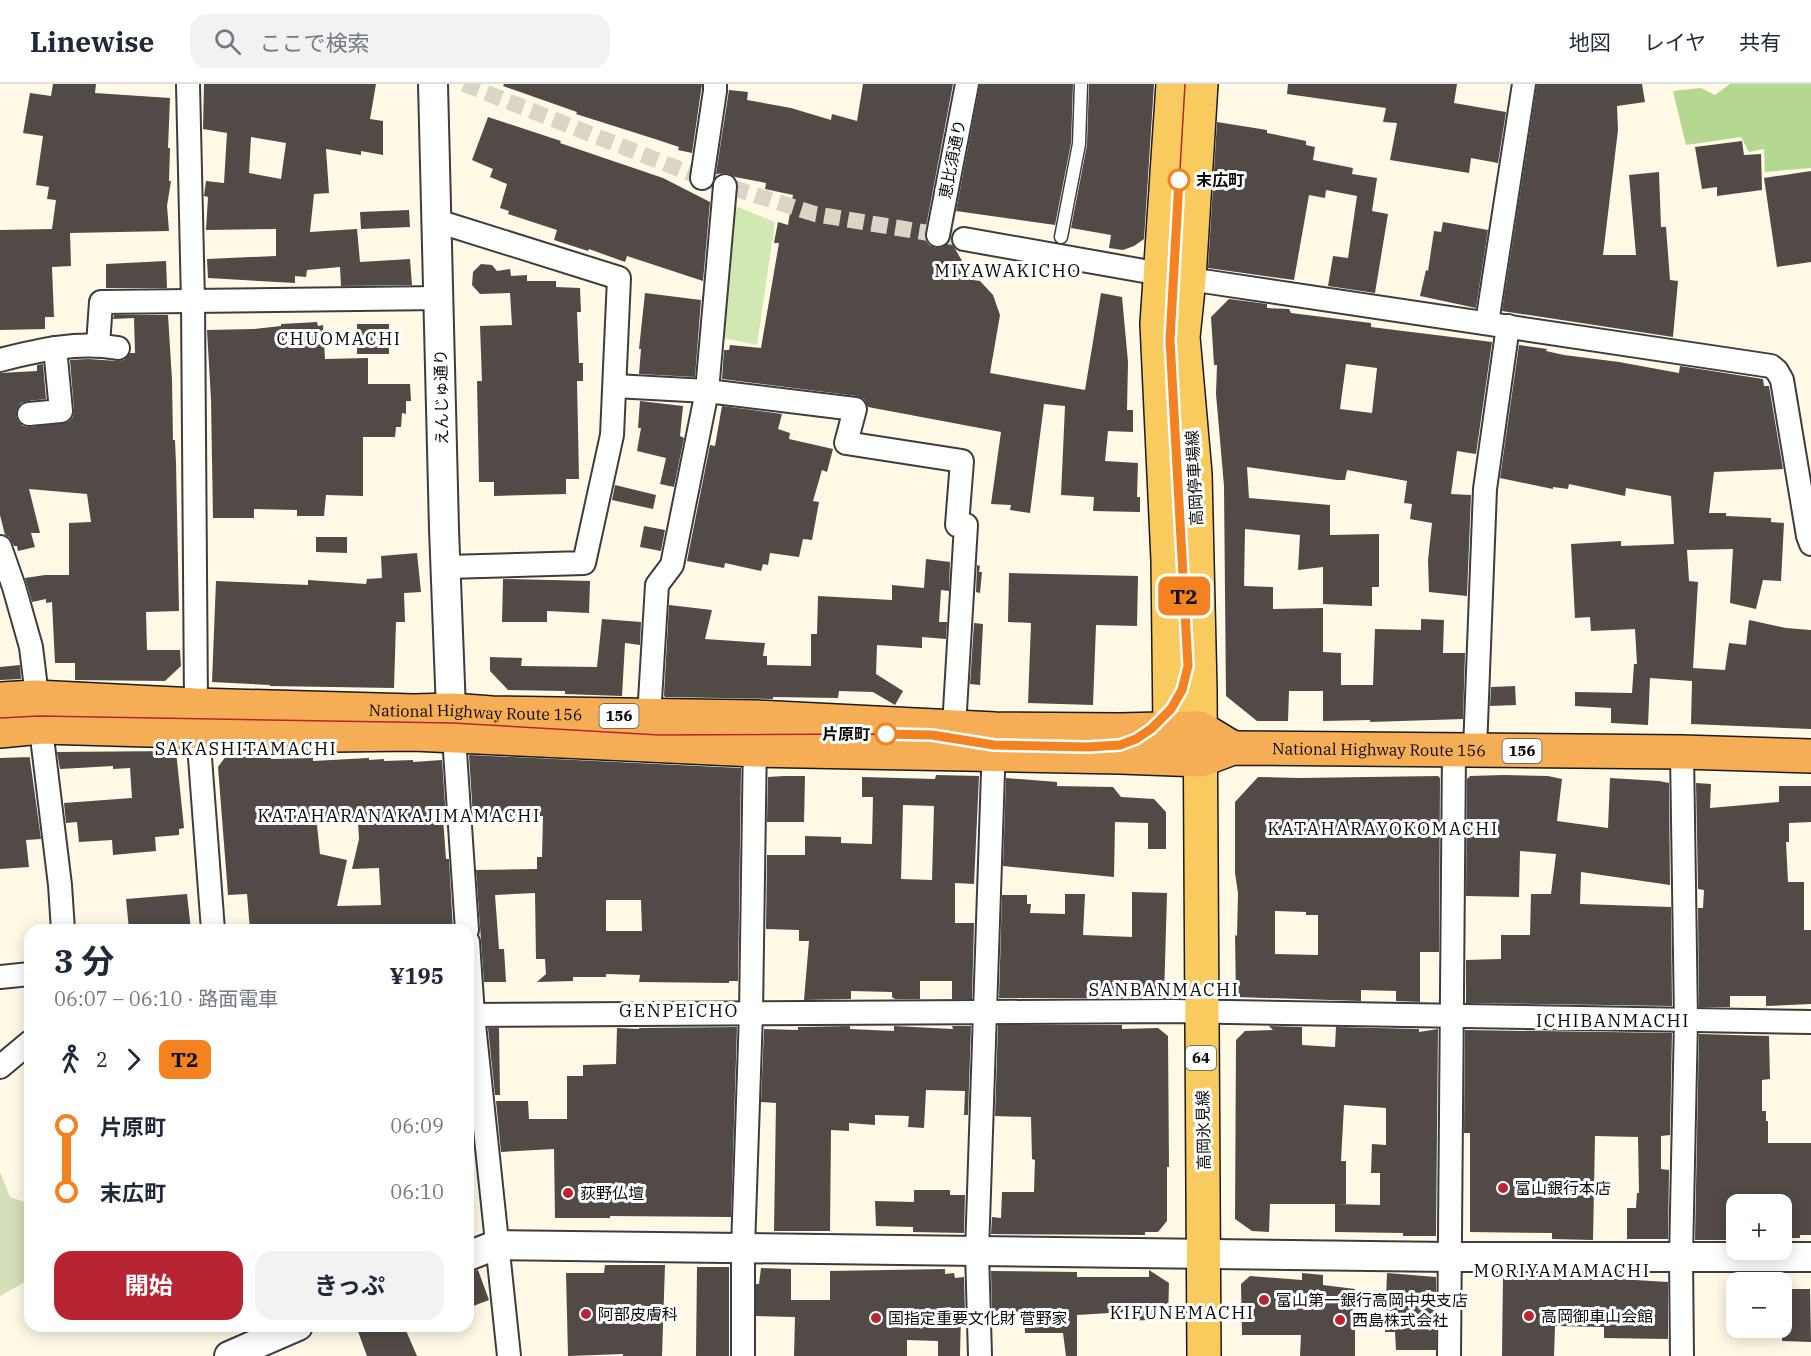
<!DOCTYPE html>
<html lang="ja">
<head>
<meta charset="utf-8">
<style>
  :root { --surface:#fff; --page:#f2f2f3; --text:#1f2937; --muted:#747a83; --line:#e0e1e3; --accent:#b82432 }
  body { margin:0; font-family:"IBM Plex Serif","Noto Sans JP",serif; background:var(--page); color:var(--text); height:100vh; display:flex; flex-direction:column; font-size:22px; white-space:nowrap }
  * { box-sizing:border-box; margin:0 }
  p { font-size:20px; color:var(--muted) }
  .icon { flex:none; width:33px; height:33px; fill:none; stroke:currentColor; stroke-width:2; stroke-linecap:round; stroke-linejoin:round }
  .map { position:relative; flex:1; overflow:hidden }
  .details { position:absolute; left:24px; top:840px; width:450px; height:408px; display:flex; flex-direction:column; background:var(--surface); border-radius:18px; box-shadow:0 3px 15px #0003 }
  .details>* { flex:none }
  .badge { padding:0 12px; border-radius:9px; font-size:21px; line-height:39px }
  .buttons { position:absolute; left:1726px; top:1110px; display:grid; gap:12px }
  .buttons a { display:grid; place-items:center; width:66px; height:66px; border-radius:12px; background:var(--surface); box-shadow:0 3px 15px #0003; font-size:30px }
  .map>.badge { position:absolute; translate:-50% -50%; box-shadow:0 0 0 3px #fff }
  .legs { display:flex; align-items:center; gap:9px; height:66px; padding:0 30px; font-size:20px }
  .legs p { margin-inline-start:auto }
  .summary { display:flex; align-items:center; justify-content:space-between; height:102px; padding:0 30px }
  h1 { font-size:33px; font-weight:700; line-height:45px }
  .action { display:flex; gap:12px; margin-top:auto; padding:12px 30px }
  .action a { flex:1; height:69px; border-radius:18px; background:var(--accent); color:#fff; font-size:24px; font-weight:700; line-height:69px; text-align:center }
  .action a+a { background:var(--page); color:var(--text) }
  ul { padding:0 30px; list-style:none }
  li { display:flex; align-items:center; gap:21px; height:66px; font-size:22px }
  li i { display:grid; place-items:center; width:9px; height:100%; margin:0 8px; background:currentColor }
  li i::after { content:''; width:15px; height:15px; margin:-8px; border:4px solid; border-radius:50%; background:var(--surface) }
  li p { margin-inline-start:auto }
  li:first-child i { background:linear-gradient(#0000 50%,currentColor 0) }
  li:last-child i { background:linear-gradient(currentColor 50%,#0000 0) }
  header { display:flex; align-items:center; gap:36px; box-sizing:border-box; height:84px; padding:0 30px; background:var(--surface); border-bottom:2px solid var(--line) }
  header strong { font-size:28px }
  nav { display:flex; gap:33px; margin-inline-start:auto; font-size:21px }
  .search { width:420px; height:54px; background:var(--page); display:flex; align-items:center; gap:15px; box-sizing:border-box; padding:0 21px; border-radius:18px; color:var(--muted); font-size:22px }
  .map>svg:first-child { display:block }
</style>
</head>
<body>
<header>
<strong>Linewise</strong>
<div class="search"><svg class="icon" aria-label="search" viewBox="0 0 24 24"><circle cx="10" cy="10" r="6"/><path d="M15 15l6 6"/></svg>ここで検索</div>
<nav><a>地図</a><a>レイヤ</a><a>共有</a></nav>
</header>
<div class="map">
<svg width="1811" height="1272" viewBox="0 0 1811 1272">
  <rect width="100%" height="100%" fill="#fff9e6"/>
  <path fill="#d1e8b2" d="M730 120 775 138 757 261 719 253Z"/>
  <path fill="#b5d891" d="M1730 0H1811V84L1765 88 1764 65 1749 68 1741 53 1686 61 1673 7 1701 4 1715 11Z"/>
  <path fill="#d4deba" d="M0 1088 10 1113 30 1120V1195L0 1212Z"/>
  <g fill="#524a46" fill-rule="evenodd">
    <path d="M53 0H96L95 9 170 14 168 64H170L169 97H171L167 122 169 147 70 149 71 182 52 183 54 233H45V245L0 246V146L52 145 56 116 47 115 49 103 36 101 43 52 23 49 30 9 51 12Z"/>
    <path d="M204 0H376L370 35 383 37V71L361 67V71L326 65 329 109 314 110 310 148 357 145 360 178 410 175 412 201 341 202 340 183 307 186 306 193 295 192V199L208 194 207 175 276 172V145L206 146 208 113 204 112 206 97 224 99 227 49 203 45ZM251 53 286 59 281 95 249 89Z"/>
    <path d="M504 0H702L692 69 678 66 679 63 658 56 576 30 577 28 503 2Z"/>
    <path d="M863 0H953L925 148V155L929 161 936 164 943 163 950 156 973 196 980 197 993 211 1000 231 990 289 1085 306 1101 209 1122 213 1128 278 1127 326H1133V348L1108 347 1105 377 1138 379 1137 413H1140V428L1093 427 1094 413 1061 411 1065 322 1044 320 1030 429 1010 426 1011 421 991 420 1001 348 868 323 864 315 857 312 722 295 724 266H729L730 261 761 264 779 159H774L778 138 788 141 793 111 765 105 766 99 735 93 727 89 716 90 729 6 748 8 747 16 791 24 831 36 832 30 857 37Z"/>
    <path d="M980 0H1073L1071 59 1055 141 956 127Z"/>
    <path d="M1089 0H1154L1144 155 1134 162 1123 166 1109 164 1111 151 1071 144 1087 61Z"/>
    <path d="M1288 0H1457L1454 19 1506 28 1498 79 1471 74 1469 89 1390 76 1397 39 1383 38 1386 24 1287 10Z"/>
    <path d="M1537 0H1642L1645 18 1617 22 1618 46 1603 171H1636L1629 91 1659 88 1661 143H1666L1670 196 1678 197 1673 253 1502 227Z"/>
    <path d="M488 33 561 57 560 59 663 94 710 118 703 197 627 172 625 178 589 165 588 167 554 156 557 146 508 130 509 127 500 124 507 100 490 93 493 85 472 76Z"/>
    <path d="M1217 38 1267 46V49L1306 57V61L1315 63 1313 76 1353 84 1352 90 1377 94 1372 127 1388 130 1375 209 1328 202 1333 172 1348 174 1357 112 1326 106 1325 114 1309 111 1294 196 1208 184Z"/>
    <path d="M1742 57 1744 71 1761 70 1762 106 1717 112V103L1702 105 1695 63Z"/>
    <path d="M1811 87V178L1777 183 1764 94Z"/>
    <path d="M409 126 410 143 361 145 360 128Z"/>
    <path d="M1443 138 1488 146 1476 224 1420 212 1426 186 1428 187 1434 147 1441 148Z"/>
    <path d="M166 177 167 204H106V180Z"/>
    <path d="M481 180 492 181 497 187 510 185 511 192 527 191V197H556V203L580 204 581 228H577L579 279H583V297H577L579 395H566V410L494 412V398H479L477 297H482L480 242 512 241 510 209 480 210 472 201 473 188Z"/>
    <path d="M645 209 701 216 695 293 639 290 641 265H639Z"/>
    <path d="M1229 215 1267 220V224L1289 225 1291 229 1371 239V243L1492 258 1476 370 1457 367 1451 410 1471 411 1467 512 1429 508 1428 476 1432 439 1410 435 1412 420 1404 419 1407 397 1347 386 1345 396H1337L1247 383 1249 414 1330 421V451L1379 450V503H1372V522L1323 520V483L1298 486 1300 451 1245 445 1244 502 1273 503V525L1323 524V568L1341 569V601H1373L1375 545 1421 546V535L1444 536 1443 569H1465L1463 635 1370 638V636L1323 637V607H1289L1288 637H1257L1226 612 1224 402 1216 310 1217 281H1214L1211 233ZM1346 280 1377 284 1372 329 1340 325Z"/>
    <path d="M114 231H168L172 296 173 356H175L176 380 179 527 146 528 147 566H180L181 582 165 597 75 596V579H55L52 518 46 519V515L32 518 25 494 45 491H69V439L91 438 87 410 29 405 40 449H31L35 463 18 467 17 462H14L9 453 5 451 0 431V289L37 287V281L43 280 46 315 28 317 21 319 17 325 16 332 18 337 23 342 30 343 68 338 73 333 74 326 70 276 88 275 117 277 124 276 130 269H135L134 234 113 235Z"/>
    <path d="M317 238 318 242 323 241 325 275 368 274V300H410L411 317H406V330L402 329 401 343H396L395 353H363V412L326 411 324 432H297V426L254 425V434H213L211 316 207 246 254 245 281 242V240Z"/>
    <rect x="357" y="240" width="32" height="30"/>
    <path d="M1519 261 1547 265 1546 267 1564 271 1619 278 1679 289 1680 282 1763 295 1764 302H1769L1783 385 1714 388 1709 429H1726V432L1771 434V438L1784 439 1781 497 1763 496 1756 525 1730 519 1733 465 1687 466 1689 497 1698 498 1693 584 1725 586 1729 559 1746 561 1749 536 1786 544 1811 546V645L1691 640 1692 597 1650 594 1648 641 1611 639V624L1575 622V608L1632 609 1634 580H1637L1635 545 1591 547 1590 533 1575 534 1571 460 1621 457V462L1674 460 1671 412 1626 404 1625 412 1569 400 1568 405 1553 403V405L1500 394Z"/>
    <path d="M640 317 683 322 680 352 684 354 674 403 660 400 666 374 637 367 641 344H638Z"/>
    <path d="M722 322 782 330 778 345 790 349 789 355 833 365 827 388 822 386 813 417 819 418 812 456 803 455 799 473 770 469 768 481 763 480 761 487 725 479 724 484 687 477 710 361 715 362Z"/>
    <path d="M615 401 656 411 653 425 612 416Z"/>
    <path d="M644 442 665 446 661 467 640 463Z"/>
    <path d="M316 453H347V469L316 468Z"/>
    <path d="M417 469 421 508 404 509 405 538H396L394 604 270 602V601L212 598 216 497 308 501V496L366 500 367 495 382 494 381 472Z"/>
    <path d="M926 475 950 478 949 507 941 506 939 538H947L946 555 922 553V564L877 561 876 590 903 607 895 621 873 608 839 607 838 614 773 613V615L665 613 664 611 669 521 712 526 705 555 765 559 763 572H767V581L811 582V550H817L818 512 892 516V501L924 504Z"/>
    <path d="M977 481 980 482 979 488H982L980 509 976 508Z"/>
    <path d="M1009 489 1138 492 1137 542 1096 541 1093 621 1028 619 1031 539 1008 538Z"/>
    <path d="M503 495 590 497 589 529 547 527V538H502Z"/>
    <path d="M602 535 641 538 640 561 625 559 622 612 565 610V607L508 606 490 587V573L522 574 521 582 597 583Z"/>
    <path d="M974 539 983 540 980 601 970 600Z"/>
    <path d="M20 581 21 595 0 596V583Z"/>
    <path d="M1515 602 1516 621 1490 622 1491 603Z"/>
    <path d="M176 667 184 744 179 745V751L155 753 156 767 113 771 112 756 79 758 77 738 66 739 64 719 132 714 130 684 113 685V682L60 685 57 668Z"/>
    <path d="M29 668 41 755 26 756 29 783 0 785V674L30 673Z"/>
    <path d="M469 671 741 684 738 897H729V899L639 898 640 891 606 890V893H573V897L537 898 546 890 545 875H536L535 809 495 811 499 865H504L506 898H484L476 786 537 785V773H542L543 732 473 733ZM606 816H641L642 847H606Z"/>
    <path d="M226 672H271V675L313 674V677L369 674V676L384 675V677L413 676V678L442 676 446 734H443L446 775H449L453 846H368V842L325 846H250L247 810 228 811 218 683ZM350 737 358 738 359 755 352 785 379 784 381 821 337 822 347 776 320 770 317 741Z"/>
    <path d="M936 691 979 692 974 800 955 799V839H974L972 915H952V897H920V915H895L892 913V908L851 907V915L804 916 809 857H799V846L766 845 767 771H805V752L841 753V759L872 760 873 713H862V693L935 695ZM903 721 934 722 932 796 901 795Z"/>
    <path d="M1504 691 1548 692 1562 695 1557 737 1608 744 1610 694 1659 697 1669 699 1670 801 1581 788 1580 820 1671 823 1672 922 1466 919V876L1501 875V851H1530L1531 810H1551L1556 770 1520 767 1519 813 1466 812 1467 695 1470 692Z"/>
    <path d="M784 692H805L804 738H767L768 693Z"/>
    <path d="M1438 692 1440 694 1439 868H1420V918L1396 917V907L1361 906V917L1236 913 1235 851 1237 852 1238 809 1235 789V718L1258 693 1300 694ZM1275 827 1306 828V831H1318V871L1275 870Z"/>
    <path d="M1006 694 1057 698V702L1113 703 1121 713 1154 715 1166 728V765H1148V739L1115 738 1114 793 1003 782Z"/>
    <path d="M1696 699 1711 700 1710 724 1779 718V702H1811V738L1789 739V758H1786L1788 798H1804V846H1811V920L1766 922V912H1730V923H1699L1698 824H1703L1704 806 1698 805Z"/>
    <path d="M1132 808 1167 809 1164 914H999L1002 811H1027V820H1031L1030 829 1065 830V810H1085L1083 851 1132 853Z"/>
    <path d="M187 810 191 846H129L126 815Z"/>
    <path d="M998 941H1122V945L1158 944 1168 952 1169 1083H1167V1137L1158 1148H1145V1151L991 1150 992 1133 1001 1134 1002 1108H1034L1035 1076 1032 1075 1031 1033 995 1032Z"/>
    <path d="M850 942V945L894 947V942L953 945 952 942H971L968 1031H964L965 1007 926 1006 924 1044 908 1043 909 1032 875 1031V1041L849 1039V1047L831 1046 830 1147H774L776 1019 761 1018 764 945 798 946V943H802Z"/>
    <path d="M1269 942 1302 943V961L1335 963 1336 943 1419 945V948L1438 945 1436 1152H1403V1149L1335 1148V1120L1380 1121V1089H1371L1372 1060 1386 1061V1024L1344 1021 1341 1077H1346V1120H1270L1269 1148 1252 1147 1235 1135 1236 956 1245 947 1273 946Z"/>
    <path d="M737 943 731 1133 610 1132V1134H555L554 1065 501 1068 496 1017H528L529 1035H567V992H583V981L616 980 617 944 639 945V944Z"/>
    <path d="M488 944H499L500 1011H495Z"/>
    <path d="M1465 946 1672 949 1670 1051 1661 1052V1085L1669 1086 1668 1155H1627V1124H1636L1637 1109H1639L1638 1053 1595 1052 1593 1156 1552 1155V1149L1470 1148V1049H1464Z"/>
    <path d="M1699 950 1769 952 1770 995 1762 996V1027H1766V1037H1768V1059H1811V1151H1800V1154H1784V1120H1737V1156H1695Z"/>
    <path d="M914 1106H950V1111H965L964 1149 913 1148V1143L876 1142 875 1117 914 1118Z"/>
    <path d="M605 1181H665L662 1272H623V1270L568 1272 566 1189H604Z"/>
    <path d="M697 1183H729V1272H696Z"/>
    <path d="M761 1184 791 1185V1216H830V1187L945 1185V1190L954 1189 955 1194 964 1193 965 1229H961L960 1272H938V1257L907 1256V1272H794L795 1233 756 1232V1200H759Z"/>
    <path d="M478 1186 489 1216 468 1224V1188Z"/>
    <path d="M1149 1186 1169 1199 1168 1235 1128 1237 1126 1228 1077 1231V1272H1066L1063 1249H1025L1024 1232 992 1231 991 1187 1077 1188V1193H1149Z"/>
    <path d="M1302 1189 1323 1191V1201L1355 1205V1272H1300L1301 1251H1242L1241 1200 1250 1192 1302 1196Z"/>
    <path d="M1387 1189 1436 1193V1266H1396L1395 1248H1385Z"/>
    <path d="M1503 1191 1569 1192 1668 1198V1255L1604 1254V1243L1555 1242 1554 1272H1502Z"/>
    <path d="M1782 1205H1810L1811 1258 1782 1257Z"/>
    <path d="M356 1242H404L417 1272H367Z"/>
  </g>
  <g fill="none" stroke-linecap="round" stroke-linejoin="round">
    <path stroke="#dad5c5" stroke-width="16" stroke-dasharray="16 8" stroke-linecap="butt" d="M464 0 702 94 815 130 964 155"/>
    <g stroke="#3d3d3d" stroke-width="15">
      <path id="service" d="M1061 153 1079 60 1081 0"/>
    </g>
    <g stroke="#3d3d3d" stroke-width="26">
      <g id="minor">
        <path d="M188 0 193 218 196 621 213 846"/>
        <path d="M702 94 715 7V0"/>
        <path d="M437 137 619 194 612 351 584 479 446 483"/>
        <path d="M938 151 967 0"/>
        <path d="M964 155 1189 195 1771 282 1777 287 1782 296 1808 452 1811 460"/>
        <path d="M1487 239 1524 0"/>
        <path d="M98 261 101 218 439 214"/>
        <path d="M0 276C39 266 78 257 118 264"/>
        <path d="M615 302 707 307 855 325 846 359 962 377 957 441H966L954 643"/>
        <path d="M29 330 61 327 55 264"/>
        <path d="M0 463 14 503 31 563 60 801 63 846"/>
        <path d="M649 633 657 501 672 481 707 307 725 102"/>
        <path d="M453 638 467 846"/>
        <path d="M1475 666 1485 405 1508 242"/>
        <path d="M468 858 473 931 509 1272"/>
        <path d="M0 893 30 890"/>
        <path d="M468 931 1172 927 1811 938"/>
        <path d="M0 983 30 958"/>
        <path d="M743 1272V1164L751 929 755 653"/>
        <path d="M980 1272 977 1168 994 658"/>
        <path d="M1449 1272 1454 666"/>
        <path d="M1682 1272 1681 1174 1686 936 1682 668"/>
      </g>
    </g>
    <g stroke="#3d3d3d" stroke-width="32">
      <g id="tertiary">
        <path d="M433 0 444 445 451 626"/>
        <path d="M468 1172 496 1161 1449 1173H1811"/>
        <path d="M229 1272 298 1242"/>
      </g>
    </g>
    <g stroke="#1b1b1b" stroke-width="36">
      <g id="primary">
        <path d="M1173 0 1157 240 1168 476 1170 644 1190 664"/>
        <path d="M1201 0 1189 195 1183 253 1195 390 1200 606 1204 1272"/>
      </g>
    </g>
    <g stroke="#1b1b1b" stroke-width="36">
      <g id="trunk">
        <path id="s1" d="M0 615 35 613 196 621 414 627 451 626 492 629 756 633 995 645 1120 646 1200 644 1233 664"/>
        <path id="s2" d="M0 647 41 643 332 651 413 650 755 666 1120 673 1201 676 1233 664 1682 668 1811 672"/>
      </g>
    </g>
    <use href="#service" stroke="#fff" stroke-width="12"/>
    <use href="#minor" stroke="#fff" stroke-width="22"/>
    <use href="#tertiary" stroke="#fff" stroke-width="28"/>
    <use href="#primary" stroke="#f9ca5d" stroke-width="33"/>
    <use href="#trunk" stroke="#f6ae56" stroke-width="33"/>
    <path stroke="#b82432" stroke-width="1.5" d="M0 634 39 632 453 639 659 651 886 650 932 651 994 661 1109 663 1120 661 1136 655 1160 638 1171 625 1182 606 1188 582 1170 257 1185 0"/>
  </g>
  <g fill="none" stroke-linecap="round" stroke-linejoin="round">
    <g stroke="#fff" stroke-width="14">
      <path id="line-1" d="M886 650 932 651 994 661 1088 663 1120 661 1136 655 1151 645 1171 625 1182 606 1188 582 1170 256 1179 96"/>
    </g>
    <use href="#line-1" stroke="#f58220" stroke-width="9"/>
  </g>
  <g fill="#fff" stroke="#f58220" stroke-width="3">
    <circle cx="1179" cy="96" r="10"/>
    <circle cx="886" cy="650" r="10"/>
  </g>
  <g fill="#b82432" stroke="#fff" stroke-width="2">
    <circle cx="1503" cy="1104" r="6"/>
    <circle cx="568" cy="1109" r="6"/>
    <circle cx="1264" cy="1216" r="6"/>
    <circle cx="586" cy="1230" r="6"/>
    <circle cx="1529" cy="1232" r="6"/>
    <circle cx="876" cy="1234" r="6"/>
    <circle cx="1340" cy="1236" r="6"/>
  </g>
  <g text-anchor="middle" stroke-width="6" stroke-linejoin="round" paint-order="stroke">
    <g fill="#fff" stroke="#545454" stroke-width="1.5">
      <rect x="599.5" y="620" width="39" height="24" rx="4.5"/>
      <rect x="1502.5" y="655" width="39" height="24" rx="4.5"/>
      <rect x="1186" y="962" width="30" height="24" rx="4.5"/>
    </g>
    <g font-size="15" font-weight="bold" fill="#0a0a0a">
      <text x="619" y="637">156</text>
      <text x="1522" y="672">156</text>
      <text x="1201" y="979">64</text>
    </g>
    <g font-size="16" fill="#0a0a0a" stroke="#fff">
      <text transform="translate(952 75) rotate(-79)" y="6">恵比須通り</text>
      <text transform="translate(441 313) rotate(-91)" y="6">えんじゅ通り</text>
      <text transform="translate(1194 394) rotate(-93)" y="6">高岡停車場線</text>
      <text dy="6" stroke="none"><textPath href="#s1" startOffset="476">National Highway Route 156</textPath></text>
      <text dy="6" stroke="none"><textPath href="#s2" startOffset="1382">National Highway Route 156</textPath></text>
      <text transform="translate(1203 1046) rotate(-91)" y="6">高岡氷見線</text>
    </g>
    <g font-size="16" font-weight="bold" fill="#0a0a0a" stroke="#fff" text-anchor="start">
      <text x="1196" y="102">末広町</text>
      <text x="870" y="656" text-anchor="end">片原町</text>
    </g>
    <g font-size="16" fill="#0a0a0a" stroke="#fff" text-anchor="start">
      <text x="1515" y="1110">富山銀行本店</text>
      <text x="580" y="1115">荻野仏壇</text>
      <text x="1276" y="1222">富山第一銀行高岡中央支店</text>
      <text x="598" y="1236">阿部皮膚科</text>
      <text x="1541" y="1238">高岡御車山会館</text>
      <text x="888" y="1240">国指定重要文化財 菅野家</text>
      <text x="1352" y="1242">西島株式会社</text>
    </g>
    <g font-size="18" letter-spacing="1.5" fill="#0a0a0a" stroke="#fff">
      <text x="1008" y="193">MIYAWAKICHO</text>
      <text x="339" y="261">CHUOMACHI</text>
      <text x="246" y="671">SAKASHITAMACHI</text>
      <text x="399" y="738">KATAHARANAKAJIMAMACHI</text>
      <text x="1383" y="751">KATAHARAYOKOMACHI</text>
      <text x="1164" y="912">SANBANMACHI</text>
      <text x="679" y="933">GENPEICHO</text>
      <text x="1613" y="943">ICHIBANMACHI</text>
      <text x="1562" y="1193">MORIYAMAMACHI</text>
      <text x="1182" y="1235">KIFUNEMACHI</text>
    </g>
  </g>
</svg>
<div class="buttons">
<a>+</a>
<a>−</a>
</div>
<b class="badge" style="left:1184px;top:512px;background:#f58220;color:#111">T2</b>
<section class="details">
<div class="summary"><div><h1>3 分</h1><p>06:07 – 06:10 · 路面電車</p></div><b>¥195</b></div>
<div class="legs"><svg class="icon" aria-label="walk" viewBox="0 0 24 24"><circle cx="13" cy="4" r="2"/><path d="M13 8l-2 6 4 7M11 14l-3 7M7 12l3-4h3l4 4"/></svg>2<svg class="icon" aria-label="forward" viewBox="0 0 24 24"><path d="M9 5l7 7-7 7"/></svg><b class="badge" style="background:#f58220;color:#111">T2</b></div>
<ul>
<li><i style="color:#f58220"></i><b>片原町</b><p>06:09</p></li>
<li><i style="color:#f58220"></i><b>末広町</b><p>06:10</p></li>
</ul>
<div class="action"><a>開始</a><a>きっぷ</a></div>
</section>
</div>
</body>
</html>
